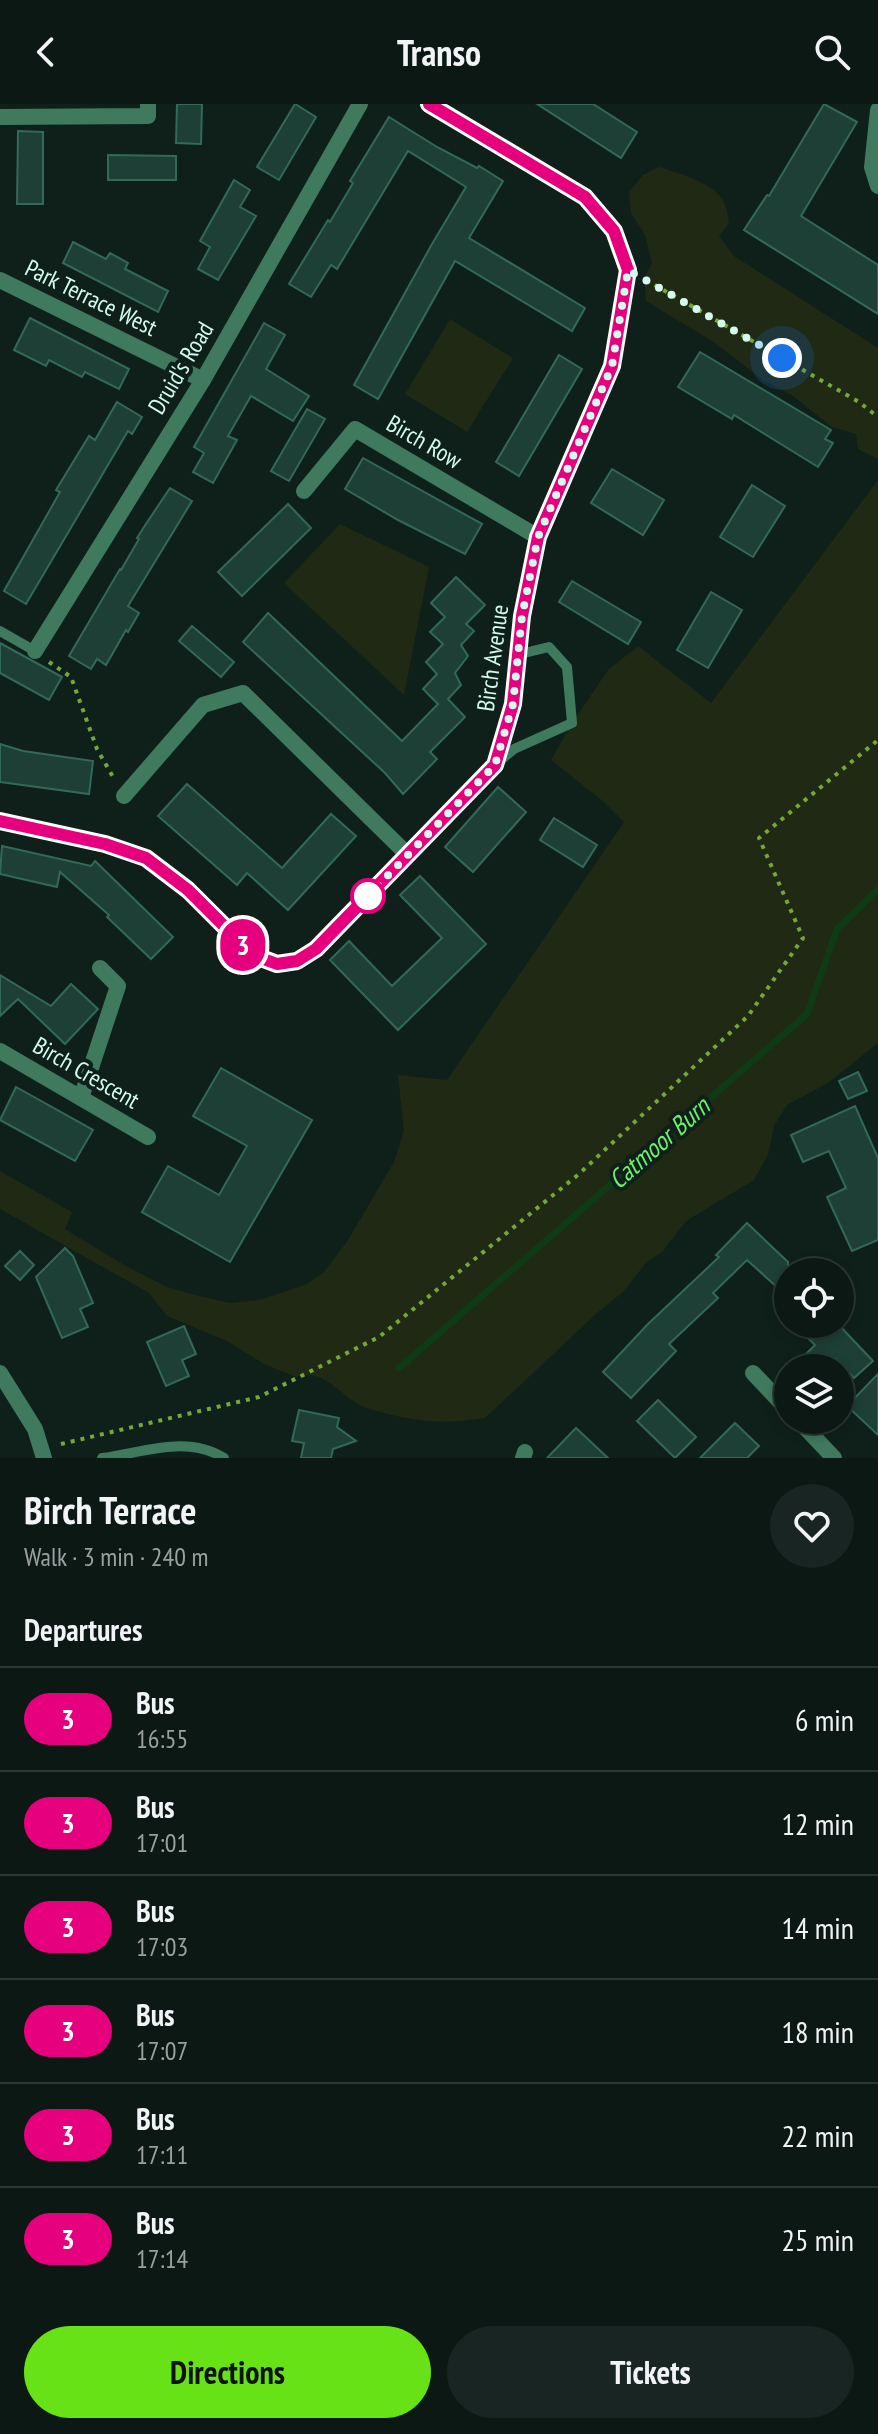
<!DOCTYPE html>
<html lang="en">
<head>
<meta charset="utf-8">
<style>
  :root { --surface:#0b1814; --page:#192522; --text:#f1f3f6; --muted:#9aa0a0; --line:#2b3734; --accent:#67e217 }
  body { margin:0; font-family:"PT Sans Narrow",sans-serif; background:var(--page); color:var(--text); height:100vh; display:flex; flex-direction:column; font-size:30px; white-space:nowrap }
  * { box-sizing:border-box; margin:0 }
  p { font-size:26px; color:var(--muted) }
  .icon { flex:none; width:44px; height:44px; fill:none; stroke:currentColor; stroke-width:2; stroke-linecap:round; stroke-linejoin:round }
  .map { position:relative; height:1354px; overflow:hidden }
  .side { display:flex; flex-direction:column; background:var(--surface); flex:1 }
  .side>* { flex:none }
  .badge { padding:0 16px; border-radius:26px; font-size:28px; line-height:52px }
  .fabs { position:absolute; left:774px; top:1154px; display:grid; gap:16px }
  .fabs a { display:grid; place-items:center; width:80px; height:80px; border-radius:50%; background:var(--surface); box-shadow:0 4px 12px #0003,0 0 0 2px var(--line); font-size:40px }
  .you { position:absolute; width:40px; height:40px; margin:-20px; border:6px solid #fff; border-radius:50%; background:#1a73e8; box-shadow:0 0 0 12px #1a73e833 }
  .map>.badge { position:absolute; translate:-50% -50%; box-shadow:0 0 0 4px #fff }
  h2 { padding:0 24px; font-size:30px; line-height:72px }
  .round { display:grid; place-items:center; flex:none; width:84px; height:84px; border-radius:42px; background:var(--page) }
  .summary { display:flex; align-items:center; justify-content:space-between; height:136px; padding:0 24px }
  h1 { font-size:38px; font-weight:800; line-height:60px }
  .action { display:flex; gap:16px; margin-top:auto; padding:16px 24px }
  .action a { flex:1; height:92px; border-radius:48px; background:var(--accent); color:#111; font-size:32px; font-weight:800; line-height:92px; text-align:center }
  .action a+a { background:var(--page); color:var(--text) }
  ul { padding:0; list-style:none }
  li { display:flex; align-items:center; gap:24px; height:104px; padding:0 24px; border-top:2px solid var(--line) }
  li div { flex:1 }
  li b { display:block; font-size:30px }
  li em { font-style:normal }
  li .badge { min-width:88px; font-weight:700; text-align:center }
  header { display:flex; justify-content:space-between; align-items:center; height:104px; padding:0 24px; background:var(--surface); font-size:36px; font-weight:800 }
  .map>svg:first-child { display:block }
</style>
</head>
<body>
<header><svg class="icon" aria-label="back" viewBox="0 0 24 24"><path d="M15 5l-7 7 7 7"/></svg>Transo<svg class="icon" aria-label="search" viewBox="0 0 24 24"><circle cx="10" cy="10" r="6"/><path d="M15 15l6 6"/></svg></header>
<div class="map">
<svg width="878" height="1354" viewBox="0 0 878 1354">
  <rect width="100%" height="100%" fill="#0f201b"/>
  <g fill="#1f2913">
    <path d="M659 63C676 68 705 77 718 90 726 98 728 109 729 119L719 132 734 152 878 244V355L858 345 856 330 832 323 793 292 763 276 715 239 646 197 644 174 652 159 645 131 631 109 629 88 643 71Z"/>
    <path d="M450 215 513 254 467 328 405 290Z"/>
    <path d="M878 376V939L828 979 787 1001 774 1022 768 1051 754 1076 686 1117 663 1147 646 1159 623 1188 597 1209 485 1314C451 1320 419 1319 385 1309 376 1307 364 1304 356 1299 337 1286 320 1264 296 1273L264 1260 227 1237 167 1212 149 1189 0 1105V1067L72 1108 65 1125 126 1162 167 1183 199 1192 230 1199 259 1196 307 1180 324 1168 348 1136 394 1058 404 1027 398 971 447 976 624 718 604 698 551 656 572 619 608 566 638 542 711 599Z"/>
    <path d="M340 420 429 463 404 591 284 479Z"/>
  </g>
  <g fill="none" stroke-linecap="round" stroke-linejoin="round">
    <path stroke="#0e3a15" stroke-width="7" d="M399 1264 807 910 837 825 878 785"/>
  </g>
  <g fill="#1d3f35" stroke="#326959" stroke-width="2">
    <path d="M177 0H202L201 40 176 39Z"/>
    <path d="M295 0 316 13 279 76 257 63Z"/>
    <path d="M537 0H593L637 28 621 54Z"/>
    <path d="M824 0 857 18 801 112 878 161V210L744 126 767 91 769 92Z"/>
    <path d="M389 13 437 43 477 64 479 62 503 77 469 134 585 204 572 227 455 157 378 295 354 281 432 140 466 83 408 47 337 165 331 161 311 193 289 180 328 116 330 118 353 79 350 77Z"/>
    <path d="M18 27 43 28V100H17Z"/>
    <path d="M108 51 176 52V76H108Z"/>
    <path d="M234 76 250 86 240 103 256 112 218 176 198 165 210 143 200 137Z"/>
    <path d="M73 138 106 155 110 149 128 159 125 165 168 187 158 208 63 159Z"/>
    <path d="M30 214 129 265 119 285 85 268 82 273 49 256 46 262 14 246Z"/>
    <path d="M264 219 285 231 266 265 309 292 293 317 251 292 228 332 237 336 213 379 193 368 204 349 194 343Z"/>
    <path d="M700 248 831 326 825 335 833 339 818 363 734 311 732 315 678 283Z"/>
    <path d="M559 251 582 265 519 372 496 358Z"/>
    <path d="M117 298 142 313 132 330 128 327 26 500 4 487 60 388 56 386 89 332 95 336Z"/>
    <path d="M307 305 325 315 289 377 271 367Z"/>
    <path d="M363 354 482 420 465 450 398 416 345 385Z"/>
    <path d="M612 365 664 396 643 431 591 399Z"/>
    <path d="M752 381 785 402 753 453 720 433Z"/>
    <path d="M170 384 192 397 128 502 139 509 128 528 126 526 106 561 97 555 91 565 69 552 120 465 121 466 139 435 137 434 144 423Z"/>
    <path d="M288 400 311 424 242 492 218 468Z"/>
    <path d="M456 473 485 501 466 520 474 527 461 541 468 552 455 569 461 581 448 595 465 613 430 648 437 655 403 690 385 669 243 538 268 509 402 637 438 600 423 585 437 570 426 558 443 540 430 528 445 513 431 499Z"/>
    <path d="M572 477 641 518 628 540 559 498Z"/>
    <path d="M711 488 742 506 708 564 677 546Z"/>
    <path d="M192 522 234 558 221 573 179 537Z"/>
    <path d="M0 539 62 573 49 596 0 569Z"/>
    <path d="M0 640 23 647 93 657 89 690 0 678Z"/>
    <path d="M187 680 282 764 331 710 356 732 288 806 247 769 237 781 158 712Z"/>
    <path d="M498 683 526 708 473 768 445 743Z"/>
    <path d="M554 714 597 741 583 763 540 736Z"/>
    <path d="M2 742 91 762 95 757 173 833 151 855 107 813 109 811 60 768 57 783 0 770Z"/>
    <path d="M420 772 486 840 398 926 330 856 349 837 392 882 442 834 400 791Z"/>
    <path d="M0 871 51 902 71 880 98 905 65 940 18 895 0 912Z"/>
    <path d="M221 964 312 1016 230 1158 142 1108 168 1062 219 1091 247 1042 193 1012Z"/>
    <path d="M858 968 867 987 848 995 839 977Z"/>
    <path d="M16 983 93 1026 75 1057 0 1016Z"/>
    <path d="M855 1002 878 1054V1136L852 1147 827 1093 846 1084 829 1047 803 1058 791 1031Z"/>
    <path d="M747 1119 788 1158V1193L747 1156 713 1189 718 1194 669 1240 676 1247 631 1294 603 1268 648 1220 719 1153 716 1151Z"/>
    <path d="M65 1144 73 1152 93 1199 80 1205 88 1223 62 1234 36 1173Z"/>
    <path d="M20 1147 34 1161 20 1176 5 1162Z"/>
    <path d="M794 1220H838L873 1257 854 1274 836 1255 827 1264H814L804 1252 815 1241Z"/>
    <path d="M184 1222 196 1250 182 1256 189 1272 166 1282 147 1238Z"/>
    <path d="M878 1270V1331L847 1302Z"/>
    <path d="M658 1296 696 1333 675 1354 637 1317Z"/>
    <path d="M299 1306 339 1314 337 1323 356 1337 333 1345 331 1354H301L304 1339 292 1337Z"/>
    <path d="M735 1319 759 1342 747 1354H700Z"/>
    <path d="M576 1324 608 1354H547Z"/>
  </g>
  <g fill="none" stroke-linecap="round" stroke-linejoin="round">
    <g stroke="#76a73a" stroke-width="4" stroke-dasharray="4 6" stroke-linecap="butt">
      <path d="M646 176 859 298 878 313"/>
      <path d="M49 558 71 573 97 645 113 673"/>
      <path d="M61 1340 259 1293 379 1233 579 1070 748 912 803 834 759 734 878 636"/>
    </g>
    <g stroke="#3f7a5f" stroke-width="10">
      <path d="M0 527 35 547"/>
      <path d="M496 660 514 645 572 619 567 563 549 543 520 550"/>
      <path d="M102 1354C142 1349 187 1330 224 1354"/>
    </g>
    <g stroke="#3f7a5f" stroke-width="16">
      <path d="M878 6 872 63 878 82"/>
      <path d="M0 13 148 12V0"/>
      <path d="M0 176 203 276"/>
      <path d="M304 387 355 325 538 433"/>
      <path d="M35 547 203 276 360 0"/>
      <path d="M124 692 203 601 243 589 408 751"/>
      <path d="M0 717 105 740 146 754 188 786 253 851 277 860 297 857 316 845 495 661 513 600 522 512 538 433 612 262 628 166 614 127 585 93 429 0"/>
      <path d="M0 947 148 1033"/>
      <path d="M81 994 118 882 100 864"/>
      <path d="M0 1269 35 1325 44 1354"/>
      <path d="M753 1269 788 1306"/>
      <path d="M798 1316 834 1354"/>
      <path d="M523 1354 525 1348"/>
    </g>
  </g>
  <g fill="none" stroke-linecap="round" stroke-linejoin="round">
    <g stroke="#fff" stroke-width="18">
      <path id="line" d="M0 717 105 740 146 754 188 786 253 851 277 860 297 857 316 845 495 661 513 600 522 512 538 433 612 262 628 166 614 127 585 93 429 0"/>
    </g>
    <use href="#line" stroke="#e6007e" stroke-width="12"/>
    <path stroke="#d3faec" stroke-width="8" stroke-dasharray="0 14.4" d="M368 792 495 661 513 600 522 512 538 433 612 262 628 166 782 254"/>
  </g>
  <circle fill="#fff" stroke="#e6007e" stroke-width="4" cx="368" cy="792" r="16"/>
  <g text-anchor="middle" stroke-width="8" stroke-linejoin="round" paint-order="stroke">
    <g font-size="24" fill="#d3faec" stroke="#0f201b">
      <text transform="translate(91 194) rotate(26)" y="8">Park Terrace West</text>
      <text transform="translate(181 264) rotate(-59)" y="8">Druid's Road</text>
      <text transform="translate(424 338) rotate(30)" y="8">Birch Row</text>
      <text transform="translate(493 554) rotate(-82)" y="8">Birch Avenue</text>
      <text transform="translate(86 969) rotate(30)" y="8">Birch Crescent</text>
    </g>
    <g font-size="26" font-style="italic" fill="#6ff06b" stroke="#0f201b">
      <text transform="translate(659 1039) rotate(-41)" y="9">Catmoor Burn</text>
    </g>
  </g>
</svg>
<div class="fabs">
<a><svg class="icon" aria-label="locate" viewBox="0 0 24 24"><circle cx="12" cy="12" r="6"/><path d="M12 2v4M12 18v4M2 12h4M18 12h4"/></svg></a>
<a><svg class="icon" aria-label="layers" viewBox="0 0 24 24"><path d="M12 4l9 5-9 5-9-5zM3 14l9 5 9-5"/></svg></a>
</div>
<div class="you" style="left:782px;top:254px"></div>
<b class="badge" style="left:243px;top:841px;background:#e6007e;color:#fff">3</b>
</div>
<section class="side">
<div class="summary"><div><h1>Birch Terrace</h1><p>Walk · 3 min · 240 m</p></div><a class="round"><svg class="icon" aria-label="heart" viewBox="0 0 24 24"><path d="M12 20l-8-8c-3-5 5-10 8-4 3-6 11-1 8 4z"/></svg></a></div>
<h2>Departures</h2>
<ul>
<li><span class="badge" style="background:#e6007e;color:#fff">3</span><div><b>Bus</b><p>16:55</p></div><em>6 min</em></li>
<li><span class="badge" style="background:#e6007e;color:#fff">3</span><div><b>Bus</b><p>17:01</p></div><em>12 min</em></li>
<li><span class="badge" style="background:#e6007e;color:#fff">3</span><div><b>Bus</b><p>17:03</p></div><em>14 min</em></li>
<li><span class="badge" style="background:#e6007e;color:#fff">3</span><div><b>Bus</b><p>17:07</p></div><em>18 min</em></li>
<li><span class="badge" style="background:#e6007e;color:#fff">3</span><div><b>Bus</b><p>17:11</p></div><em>22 min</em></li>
<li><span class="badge" style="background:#e6007e;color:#fff">3</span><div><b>Bus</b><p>17:14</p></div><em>25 min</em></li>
</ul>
<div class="action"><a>Directions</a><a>Tickets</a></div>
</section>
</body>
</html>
